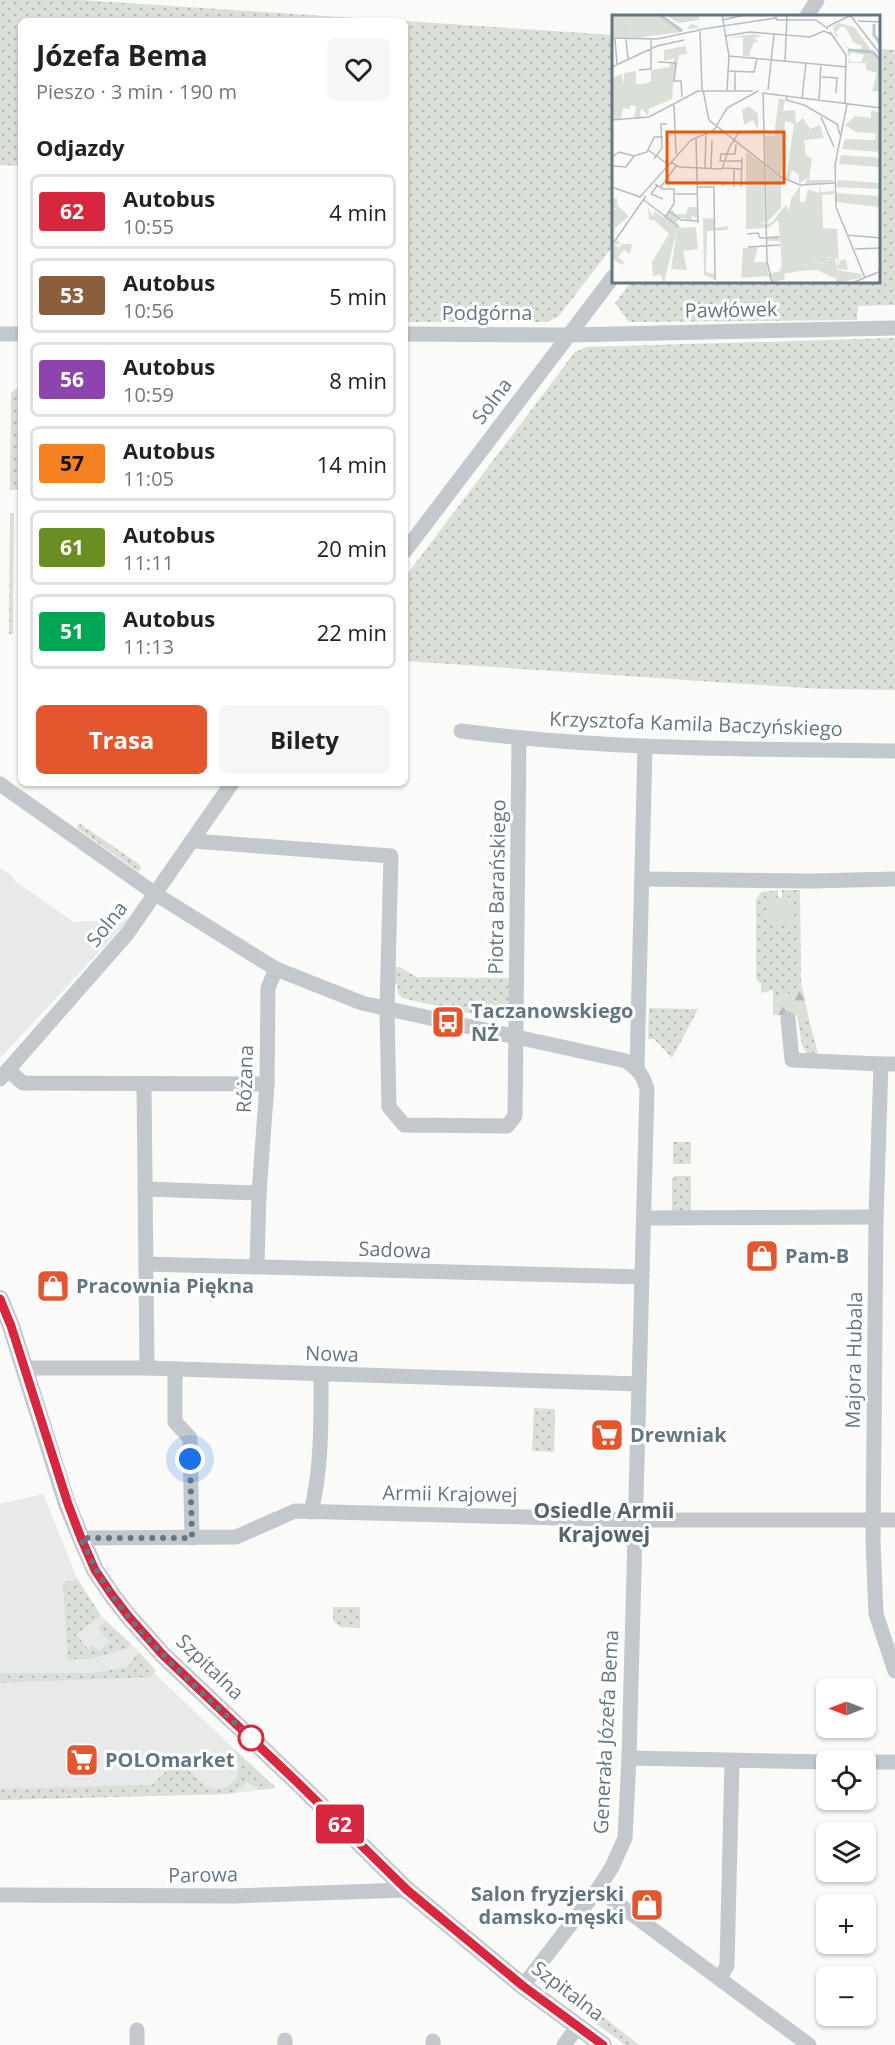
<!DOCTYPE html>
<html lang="pl">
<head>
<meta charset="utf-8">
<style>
  :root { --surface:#fff; --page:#f6f6f6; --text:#222; --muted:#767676; --line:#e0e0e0; --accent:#e4572e }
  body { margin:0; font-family:"Open Sans",sans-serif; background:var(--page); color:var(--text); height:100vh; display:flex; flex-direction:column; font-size:22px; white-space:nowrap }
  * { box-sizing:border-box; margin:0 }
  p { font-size:20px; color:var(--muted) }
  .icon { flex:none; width:33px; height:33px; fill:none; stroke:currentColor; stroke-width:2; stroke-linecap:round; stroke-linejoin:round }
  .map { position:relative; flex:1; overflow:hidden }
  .side { position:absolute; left:18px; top:18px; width:390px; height:768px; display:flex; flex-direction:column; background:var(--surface); border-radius:9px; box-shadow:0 2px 4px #0004 }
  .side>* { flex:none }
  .badge { padding:0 12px; border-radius:4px; font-size:21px; line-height:39px }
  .needle { width:39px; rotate:270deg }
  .fabs { position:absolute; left:816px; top:1678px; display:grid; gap:12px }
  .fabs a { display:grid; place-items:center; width:60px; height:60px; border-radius:9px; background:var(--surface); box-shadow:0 2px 4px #0004; font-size:30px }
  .you { position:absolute; width:30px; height:30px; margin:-15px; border:4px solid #fff; border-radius:50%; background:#1a73e8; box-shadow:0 0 0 9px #1a73e833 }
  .map>.badge { position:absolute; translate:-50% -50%; box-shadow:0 0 0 3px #fff }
  h2 { padding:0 18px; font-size:22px; line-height:54px }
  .round { display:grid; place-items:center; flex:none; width:63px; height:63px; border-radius:9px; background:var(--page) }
  .overview { display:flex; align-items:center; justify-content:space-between; height:102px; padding:0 18px }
  h1 { font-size:28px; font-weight:700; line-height:45px }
  .action { display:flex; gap:12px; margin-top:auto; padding:12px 18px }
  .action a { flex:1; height:69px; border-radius:9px; background:var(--accent); color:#fff; font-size:24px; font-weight:700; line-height:69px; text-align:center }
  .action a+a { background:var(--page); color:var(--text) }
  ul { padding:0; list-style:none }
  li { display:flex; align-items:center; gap:18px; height:75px; margin:0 12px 9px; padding:0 6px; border:3px solid var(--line); border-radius:9px }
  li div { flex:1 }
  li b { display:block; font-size:22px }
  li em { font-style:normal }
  li .badge { min-width:66px; font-weight:700; text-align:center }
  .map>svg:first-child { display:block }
</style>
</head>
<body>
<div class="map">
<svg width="895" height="2045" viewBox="0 0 895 2045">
  <defs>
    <pattern id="green-dots" width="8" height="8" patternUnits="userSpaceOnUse" patternTransform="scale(1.5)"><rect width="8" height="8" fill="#dadfd7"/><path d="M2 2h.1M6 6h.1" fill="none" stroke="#b4b9b4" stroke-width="1.8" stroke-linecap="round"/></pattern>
    <pattern id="forest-firs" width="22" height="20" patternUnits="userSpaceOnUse" patternTransform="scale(1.5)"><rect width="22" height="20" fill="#dadfd7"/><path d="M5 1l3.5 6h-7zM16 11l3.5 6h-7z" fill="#b4b9b4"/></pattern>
  </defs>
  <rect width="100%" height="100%" fill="#fafaf8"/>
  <g fill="#e8e9e9">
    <path d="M0 868 11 875 16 882 74 922 130 919 0 1058Z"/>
    <path d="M43 1494 78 1580 101 1616 140 1653 156 1671 155 1674 276 1788 226 1794 0 1800V1504Z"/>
  </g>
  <g fill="url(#green-dots)">
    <path d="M0 0H81L402 21H21V166L0 165Z"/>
    <path d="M405 21 613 35V246L558 317 546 322H405Z"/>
    <path d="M879 49 895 50V305L858 306 857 320 629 322 615 303 631 282H878Z"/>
    <path d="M895 338V690L821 689 405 661V577L575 352 587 347Z"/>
    <path d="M17 388H21V490H10L11 393Z"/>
    <path d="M10 513H14L13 634H9Z"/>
    <path d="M79 823 139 864 141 868 139 872 77 828Z"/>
    <path d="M778 890V898H768L793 922V898H782V890H800L801 982 797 989 773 1003V990L761 993V984L756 979V900L761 892Z"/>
    <path d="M396 967H400L416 977 512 978V1013L499 1020 402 998 398 994 397 984H393L394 969Z"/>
    <path d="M649 1008 698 1009 672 1058 654 1039H648Z"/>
    <path d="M809 1019C811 1030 818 1048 818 1057L807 1054 802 1045 798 1021Z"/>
    <rect x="673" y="1142" width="18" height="22"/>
    <path d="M675 1176H691V1211H672V1178Z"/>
    <path d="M534 1408 555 1409 554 1452 532 1451Z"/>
    <path d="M78 1580 101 1616 76 1635 88 1649 93 1645 99 1651 110 1642 98 1628 106 1621 131 1644 128 1648 94 1658 68 1660 63 1582Z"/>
    <path d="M333 1607H360V1628L340 1627 333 1620Z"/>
    <path d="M140 1653 156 1671 150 1677 0 1683V1673H93L128 1667 135 1656Z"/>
    <path d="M234 1749 276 1788 259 1790 247 1782 234 1793 226 1794 0 1800V1789L152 1785 178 1760C188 1768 195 1779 206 1786 221 1795 240 1783 239 1766 239 1759 235 1753 234 1749Z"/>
    <path d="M568 1994 577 1996 639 2045H625L562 1998Z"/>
  </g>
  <path fill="url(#forest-firs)" d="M801 982 809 1019 798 1021 797 1016 773 1015V1003L797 989Z"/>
  <path fill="#dadfd7" d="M793 897 794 922 769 923 768 898Z"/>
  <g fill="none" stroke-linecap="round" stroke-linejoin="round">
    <g stroke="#c3c8cc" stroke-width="15">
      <path d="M807 16 817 0"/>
      <path d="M0 334H21"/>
      <path d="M405 334 568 335 895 328"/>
      <path d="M405 551 613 277"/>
      <path d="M461 731C605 750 750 749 895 751"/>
      <path d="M0 784 157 895 276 969 362 1003 626 1061C638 1069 643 1075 647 1089L629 1758 625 1838 612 1867 598 1889 523 1986"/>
      <path d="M193 841 391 856 387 1009 389 1107 404 1125 507 1126 515 1116 519 738"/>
      <path d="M643 879 811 881 895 879"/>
      <path d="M788 1019 792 1060 881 1064"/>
      <path d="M895 1064H881L876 1217 873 1541 876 1614 895 1671"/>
      <path d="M637 1068 645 747"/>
      <path d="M8 1070 23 1083 267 1084"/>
      <path d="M0 1079 127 934 232 783"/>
      <path d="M144 1084 147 1368"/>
      <path d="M145 1189 259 1193"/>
      <path d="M644 1218 876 1217"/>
      <path d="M146 1264 642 1277"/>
      <path d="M257 1266 259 1193 267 1084 268 988 276 969"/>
      <path d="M24 1368H147L639 1384"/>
      <path d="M175 1369V1422L190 1438 192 1538"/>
      <path d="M311 1512C322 1467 321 1420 321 1374"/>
      <path d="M81 1538 236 1537 295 1511 636 1520H895"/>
      <path d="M629 1758 826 1762"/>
      <path d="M866 1762H895"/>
      <path d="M598 1889 809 2045"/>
      <path d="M0 1895 234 1896 407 1890"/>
      <path d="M720 1978 727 1966 732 1761"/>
      <path d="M137 2045V2030"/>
      <path d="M285 2045V2040"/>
      <path d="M433 2045V2041"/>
      <path d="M564 2045 578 2026"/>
    </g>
    <path stroke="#c3c8cc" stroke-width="18" d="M0 1299 11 1326 67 1504 81 1538 95 1570 112 1595 129 1617 163 1655 297 1782 407 1890 523 1986 603 2045"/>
  </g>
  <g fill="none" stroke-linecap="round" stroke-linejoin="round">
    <g stroke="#fff" stroke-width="14">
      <path id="line" d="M0 1299 11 1326 68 1504 81 1538 95 1570 112 1595 129 1617 163 1655 297 1782 407 1890 523 1986 603 2045"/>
    </g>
    <use href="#line" stroke="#d7263d" stroke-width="9"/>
    <path stroke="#657683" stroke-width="6" stroke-dasharray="0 10.8" d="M190 1459 192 1538H81C90 1558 99 1577 112 1595 151 1649 203 1693 251 1738"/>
  </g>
  <defs>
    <g id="bus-square" transform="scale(1.725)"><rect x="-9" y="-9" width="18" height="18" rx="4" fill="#e4572e" stroke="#fff"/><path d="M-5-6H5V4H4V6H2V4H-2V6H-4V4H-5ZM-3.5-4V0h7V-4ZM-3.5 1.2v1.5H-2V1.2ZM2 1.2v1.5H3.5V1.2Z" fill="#fff"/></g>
    <g id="shop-square" transform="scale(1.725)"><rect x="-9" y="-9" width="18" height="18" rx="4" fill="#e4572e" stroke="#fff"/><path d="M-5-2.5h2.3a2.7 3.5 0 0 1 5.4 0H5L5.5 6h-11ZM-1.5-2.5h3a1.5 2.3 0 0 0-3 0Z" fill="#fff"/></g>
    <g id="supermarket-square" transform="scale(1.725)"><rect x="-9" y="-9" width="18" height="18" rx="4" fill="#e4572e" stroke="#fff"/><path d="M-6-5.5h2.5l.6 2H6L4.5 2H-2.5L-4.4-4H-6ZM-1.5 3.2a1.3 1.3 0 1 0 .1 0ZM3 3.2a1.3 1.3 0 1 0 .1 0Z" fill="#fff"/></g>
  </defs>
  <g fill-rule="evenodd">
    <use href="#bus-square" x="448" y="1022"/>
    <use href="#shop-square" x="762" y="1256"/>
    <use href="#shop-square" x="53" y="1286"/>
    <use href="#supermarket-square" x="607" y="1435"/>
    <use href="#supermarket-square" x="82" y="1760"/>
    <use href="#shop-square" x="647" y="1905"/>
  </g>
  <circle fill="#fff" stroke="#d7263d" stroke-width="3" cx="251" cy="1738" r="12"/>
  <g text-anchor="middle" stroke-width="6" stroke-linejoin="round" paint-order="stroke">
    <g font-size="20" fill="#657683" stroke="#fff">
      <text transform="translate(731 310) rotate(-1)" y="7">Pawłówek</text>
      <text x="487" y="320">Podgórna</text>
      <text transform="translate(492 401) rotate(-53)" y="7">Solna</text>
      <text transform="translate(696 724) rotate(2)" y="7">Krzysztofa Kamila Baczyńskiego</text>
      <text transform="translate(497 887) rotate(-89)" y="7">Piotra Barańskiego</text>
      <text transform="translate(107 924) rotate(-51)" y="7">Solna</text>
      <text transform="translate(245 1079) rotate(-88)" y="7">Różana</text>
      <text transform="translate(395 1250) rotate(2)" y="7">Sadowa</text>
      <text transform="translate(332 1354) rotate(2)" y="7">Nowa</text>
      <text transform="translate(854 1360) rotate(-89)" y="7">Majora Hubala</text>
      <text transform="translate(450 1494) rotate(1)" y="7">Armii Krajowej</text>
      <text transform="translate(210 1667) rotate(44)" y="7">Szpitalna</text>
      <text transform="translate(606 1732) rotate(-87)" y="7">Generała Józefa Bema</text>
      <text transform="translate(203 1875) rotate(-1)" y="7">Parowa</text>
      <text transform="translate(568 1991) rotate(37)" y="7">Szpitalna</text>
    </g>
    <g font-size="20" font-weight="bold" fill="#657683" stroke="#fff" text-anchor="start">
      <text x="471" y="1018">Taczanowskiego<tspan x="471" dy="23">NŻ</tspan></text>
      <text x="785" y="1263">Pam-B</text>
      <text x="76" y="1293">Pracownia Piękna</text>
      <text x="630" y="1442">Drewniak</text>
      <text x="105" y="1767">POLOmarket</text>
      <text x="624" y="1901" text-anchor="end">Salon fryzjerski<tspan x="624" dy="23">damsko-męski</tspan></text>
    </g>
    <g font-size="21" font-weight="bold" fill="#57646e" stroke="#fff">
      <text x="604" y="1518">Osiedle Armii<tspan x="604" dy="24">Krajowej</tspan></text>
    </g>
  </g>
  <g transform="translate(612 15)">
    <rect width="268" height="268" fill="#fafaf8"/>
    <path d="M227 8 242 12 259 35 236 34 228 24 237 34 249 35 250 31 241 27 234 13 230 11 224 17 227 23 223 19 221 12ZM142 19 151 21 142 23 147 27H142L137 40 143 42 131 41V22L115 23ZM74 31 75 39 67 40 63 62 62 43 52 46V35ZM235 37H258L263 40 268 46V77L260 76 265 58 254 55V48H236L238 43V47H249L252 40 239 37 237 42ZM58 48H63L60 84 37 94 36 101 29 93 28 103 22 104 24 91 18 90V94L11 93 9 104H0V63L10 59 12 70V58L24 56V69H32L39 66V55L58 52ZM167 83 173 85 171 96 183 95 184 109 191 103 198 114 208 110 212 123 192 125 194 140 200 143 197 165H222L221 167 193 169 195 163 187 169V160L180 155 177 166 174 164 182 109 173 106 169 161 154 149 153 121H162ZM259 96 268 97 267 119 244 117 233 110 243 101 259 103ZM134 137 152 150 153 207 149 209 159 208 174 190 177 196 179 184 188 171H194L188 172V187H193L196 174 207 178 208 170 209 177 221 176 222 169V179L210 180 211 213 225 214 227 251 225 243 215 242 213 248 206 249 202 242 199 248 186 246 187 256 172 259 173 264 160 268 156 261 129 263 131 233 146 232 142 247H155L156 259 168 256 170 250 168 226H155V222L168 221 166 205 156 213 134 214ZM229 140 268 143V152L227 149ZM154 152 169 163V193L155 207ZM226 165 268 168V174L224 172ZM5 183V190L17 201 3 213V222L0 196 6 192 0 194V184ZM36 192 41 202 42 196 51 202 61 195 63 199H74L76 192H85V204L80 200V205L67 203 64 208 69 213 84 212 86 234 71 236 75 255 59 254 65 214 52 268 48 259 41 262 40 247 57 219 42 205H37ZM91 203 102 204 103 213 116 211V215L95 216 94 257 102 259V264L92 260ZM5 225 9 228 3 230 7 233 10 229H20L18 239 12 235 6 242 12 247 10 250 0 244V233ZM225 255 250 259 249 263 224 268Z" fill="#dadfd7"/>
    <path d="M12 0H48L70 17 24 23ZM53 0H86L87 1 86 13 75 14 79 9 86 11V5L67 8ZM137 91 146 99V115L141 105 132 110 130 95ZM264 119 268 120V137L230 134 233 124 263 125ZM224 178 268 181V192L224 187ZM221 233 225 252 229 245 234 244 236 255 225 254 224 264 205 255 187 256 185 247 194 244 199 248 202 242 206 249H212L214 243H220Z" fill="#dadfd7"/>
    <path d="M0 0H12L24 23 0 22Z" fill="#dadfd7"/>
    <path fill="none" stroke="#bbc7cb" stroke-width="3" d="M48 0 70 16M262 9V20L269 29M236 35 261 37 269 46"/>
    <path fill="none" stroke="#b5bdc2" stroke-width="1.5" d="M110 0 117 41 115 75M163 0 165 5H204L216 14M238 0 269 40M111 5 132 0M246 6 269 7M215 12 239 0M85 15 164 3M88 16 90 75M218 17 234 40 233 88M113 21 138 17 198 22 212 16 219 19M0 23 45 24 88 15M3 24 5 50M14 24 16 44M117 41 235 52M173 46 175 0M46 47 64 48 62 66H69L70 82M0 52 45 31 72 25M27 55 39 54V24M115 56 142 57 145 44M123 56V75M210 62 225 63 224 78M91 75 97 105 169 162 188 170 223 168M156 75 162 19M150 78 269 93M151 78 155 246 160 268M175 81 174 85 192 90 225 109 228 120M190 83 194 48M207 85 209 49M235 89 223 150 224 192 253 263M62 90 64 139M209 102 222 132M0 105 37 102 86 76H141M84 122 86 208M124 129 123 139H109L108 146H130M36 135 57 150M0 142 7 137 22 141M42 144 50 133 49 109H55M59 147 67 152 110 154 117 133 127 117 153 116M0 151 14 152 22 141 35 137 42 122H51M93 153 94 118M99 153 100 125M111 153 129 154M122 153V172M53 167H111V171M43 169 51 174H62V189L53 202M45 171 39 179 51 184M0 172 28 182M85 172H102L103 265M129 172 130 143M48 173 64 151M62 179H86M28 182 79 125 102 115 115 93 146 76M32 185 67 212M57 196 69 205 86 206M135 219 146 218 148 223 167 222M235 220 269 223M0 230 34 181M136 232 168 230M243 234 269 233M240 268 269 256"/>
    <path fill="#e8590c" fill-opacity="0.15" stroke="#e8590c" stroke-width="3" d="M55 117H172V168H55Z"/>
    <rect width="268" height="268" fill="none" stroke="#657683" stroke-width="3"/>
  </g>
</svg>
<div class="fabs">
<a><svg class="needle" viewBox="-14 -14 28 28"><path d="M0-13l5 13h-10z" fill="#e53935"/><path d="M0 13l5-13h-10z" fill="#767676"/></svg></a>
<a><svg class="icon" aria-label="locate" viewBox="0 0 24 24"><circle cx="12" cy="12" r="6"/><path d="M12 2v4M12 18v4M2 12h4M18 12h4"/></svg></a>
<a><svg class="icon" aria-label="layers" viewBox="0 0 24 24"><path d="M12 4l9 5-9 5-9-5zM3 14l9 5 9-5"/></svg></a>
<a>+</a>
<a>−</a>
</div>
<div class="you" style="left:190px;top:1459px"></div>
<b class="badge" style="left:340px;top:1824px;background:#d7263d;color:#fff">62</b>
<section class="side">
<div class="overview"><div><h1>Józefa Bema</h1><p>Pieszo · 3 min · 190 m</p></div><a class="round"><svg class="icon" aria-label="heart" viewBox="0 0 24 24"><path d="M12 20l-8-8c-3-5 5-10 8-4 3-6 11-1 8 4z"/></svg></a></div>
<h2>Odjazdy</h2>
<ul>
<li><span class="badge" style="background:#d7263d;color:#fff">62</span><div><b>Autobus</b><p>10:55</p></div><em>4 min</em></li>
<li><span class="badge" style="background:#8b5e3c;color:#fff">53</span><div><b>Autobus</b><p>10:56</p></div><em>5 min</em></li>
<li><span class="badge" style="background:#8e44ad;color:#fff">56</span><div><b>Autobus</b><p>10:59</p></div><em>8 min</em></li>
<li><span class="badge" style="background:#f58220;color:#111">57</span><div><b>Autobus</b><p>11:05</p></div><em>14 min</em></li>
<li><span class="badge" style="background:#6b8e23;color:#fff">61</span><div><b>Autobus</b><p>11:11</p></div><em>20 min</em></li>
<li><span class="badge" style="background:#00a651;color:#fff">51</span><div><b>Autobus</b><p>11:13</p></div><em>22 min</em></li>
</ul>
<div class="action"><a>Trasa</a><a>Bilety</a></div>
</section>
</div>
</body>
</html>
